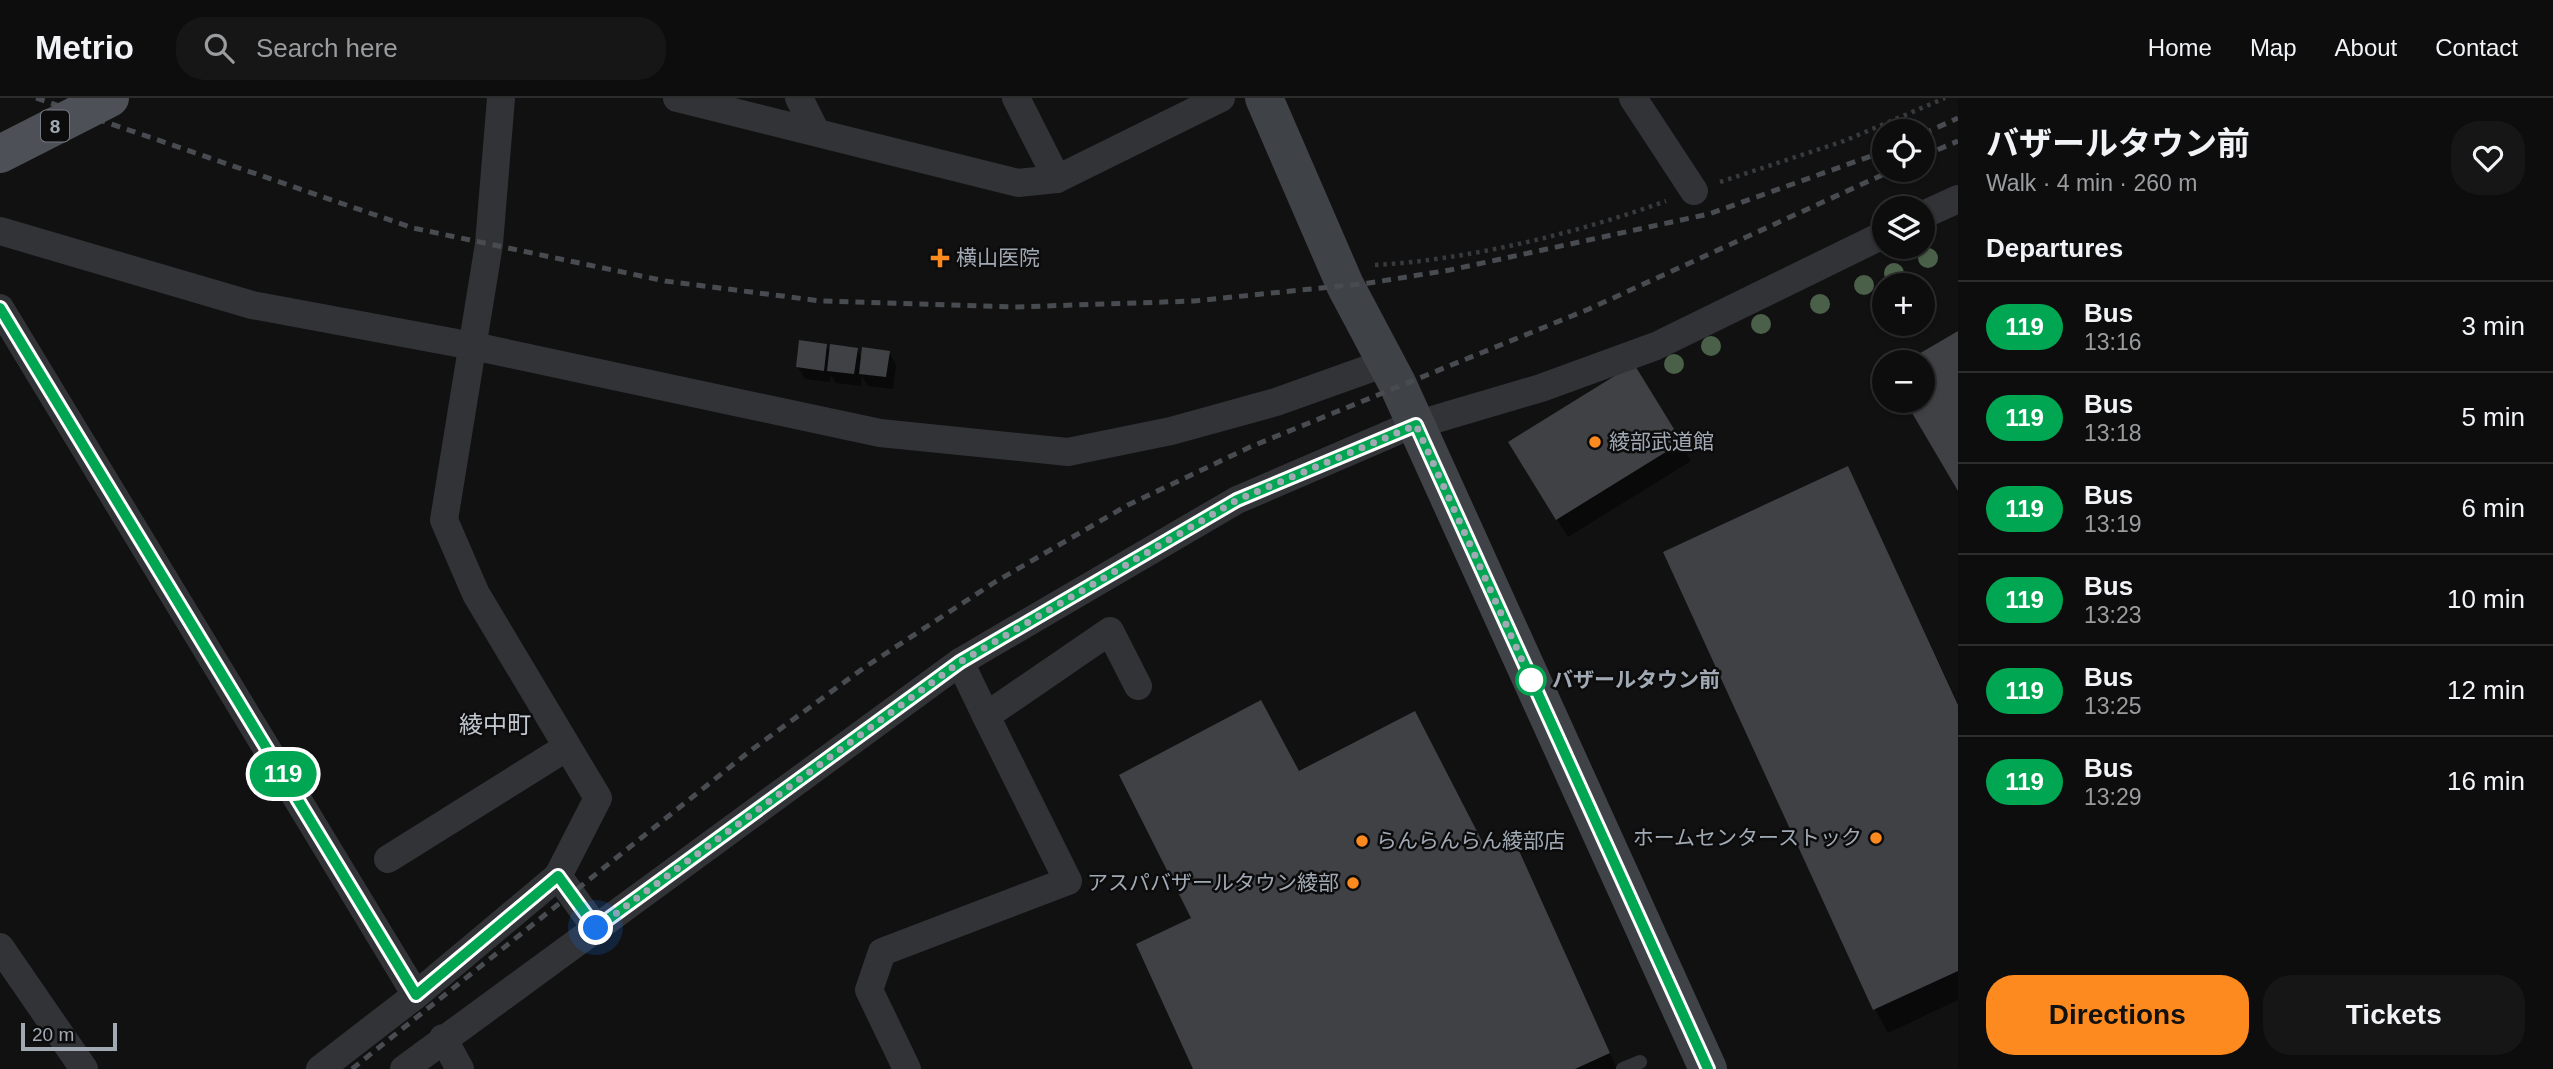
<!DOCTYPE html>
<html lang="en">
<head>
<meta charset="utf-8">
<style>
  :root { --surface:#0d0d0e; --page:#161617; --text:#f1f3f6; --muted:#9a9c9e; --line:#2d2d2e; --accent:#fc8a1f }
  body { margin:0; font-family:Arial,"Noto Sans JP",sans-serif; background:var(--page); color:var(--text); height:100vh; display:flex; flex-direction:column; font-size:26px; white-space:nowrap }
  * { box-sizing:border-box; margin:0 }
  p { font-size:23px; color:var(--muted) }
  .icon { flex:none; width:38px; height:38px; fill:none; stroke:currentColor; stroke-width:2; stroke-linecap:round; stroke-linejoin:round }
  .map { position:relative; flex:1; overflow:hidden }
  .drawer { display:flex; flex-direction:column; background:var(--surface); width:595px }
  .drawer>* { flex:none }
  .badge { padding:0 14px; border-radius:23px; font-size:24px; line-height:46px }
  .controls { position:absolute; left:1872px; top:21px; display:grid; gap:14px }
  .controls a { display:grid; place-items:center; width:63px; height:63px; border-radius:50%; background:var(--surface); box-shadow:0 2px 5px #0004,0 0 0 2px var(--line); font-size:35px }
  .scale { position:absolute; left:21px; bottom:18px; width:96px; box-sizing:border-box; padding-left:7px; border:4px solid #a1aab4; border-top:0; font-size:19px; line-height:24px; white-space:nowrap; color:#a1aab4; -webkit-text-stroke:5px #0c0c0d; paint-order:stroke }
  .you { position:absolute; width:35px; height:35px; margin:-18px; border:5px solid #fff; border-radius:50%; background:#1a73e8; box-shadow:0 0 0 10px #1a73e833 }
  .map>.badge { position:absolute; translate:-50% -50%; box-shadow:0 0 0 4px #fff }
  h2 { padding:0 28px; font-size:26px; line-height:63px }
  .round { display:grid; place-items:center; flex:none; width:74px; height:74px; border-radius:28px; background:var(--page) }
  .headline { display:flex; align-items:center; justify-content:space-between; height:119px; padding:0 28px }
  h1 { font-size:33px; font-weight:700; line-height:52px }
  .button { display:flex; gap:14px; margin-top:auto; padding:14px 28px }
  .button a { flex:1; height:80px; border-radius:28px; background:var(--accent); color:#111; font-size:28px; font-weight:700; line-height:80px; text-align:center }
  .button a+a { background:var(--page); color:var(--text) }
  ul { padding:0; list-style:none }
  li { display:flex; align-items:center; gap:21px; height:91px; padding:0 28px; border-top:2px solid var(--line) }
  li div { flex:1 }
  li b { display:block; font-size:26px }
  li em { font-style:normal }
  li .badge { min-width:77px; font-weight:700; text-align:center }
  header { display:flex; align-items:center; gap:42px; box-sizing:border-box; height:98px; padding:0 35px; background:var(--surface); border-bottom:2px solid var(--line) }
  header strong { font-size:33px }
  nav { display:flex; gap:38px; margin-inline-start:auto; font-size:24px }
  .search { width:490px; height:63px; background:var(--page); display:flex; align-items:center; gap:18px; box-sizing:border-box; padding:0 24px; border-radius:28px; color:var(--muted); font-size:26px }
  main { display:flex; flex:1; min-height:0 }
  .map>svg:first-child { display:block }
</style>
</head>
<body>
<header>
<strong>Metrio</strong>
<div class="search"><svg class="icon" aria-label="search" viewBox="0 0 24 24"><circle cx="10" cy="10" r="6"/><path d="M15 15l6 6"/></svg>Search here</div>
<nav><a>Home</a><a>Map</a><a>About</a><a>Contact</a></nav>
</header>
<main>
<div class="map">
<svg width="1958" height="971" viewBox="0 0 1958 971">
  <rect width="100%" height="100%" fill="#111112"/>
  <g fill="#0007">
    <path d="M826 247 831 255 857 251 862 261 889 254 896 267 893 291 868 288 862 278 861 288 836 285 831 277 830 284 805 281 798 269Z"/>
    <path d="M1634 269 1691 363 1568 439 1521 363Z"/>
    <path d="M1848 370 1958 605V902L1888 935 1875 911Z"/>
    <path d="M1299 675 1485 751 1511 739 1617 971H1195Z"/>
  </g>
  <g fill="#3f4145">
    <path d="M1958 233V393L1905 303H1923V264H1905Z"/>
    <path d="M799 242 827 246 824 273 796 269Z"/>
    <path d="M830 246 858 250 854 276 827 273Z"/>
    <path d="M862 249 890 253 886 279 859 276Z"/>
    <path d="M1634 266 1682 344 1556 422 1508 344Z"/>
    <path d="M1848 368 1958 607V873L1873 912 1663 454Z"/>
    <path d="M1261 602 1299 673 1415 613 1485 749 1512 737 1610 955 1575 971H1193L1136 846 1191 820 1119 677Z"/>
  </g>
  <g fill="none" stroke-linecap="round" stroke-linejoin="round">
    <g stroke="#373b3e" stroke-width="4.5" stroke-dasharray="3.5 5" stroke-linecap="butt">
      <path d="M1720 84 1844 43 1945 0"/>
      <path d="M1375 167C1468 162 1578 135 1666 103"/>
    </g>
    <path stroke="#313337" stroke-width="14" d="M1623 971 1640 964"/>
    <g stroke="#313337" stroke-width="28">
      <path d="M501 0 489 146 444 422 476 496 598 700 558 778 596 830"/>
      <path d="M677 0 1018 85 1057 81 1221 0"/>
      <path d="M799 0 815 32"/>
      <path d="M1016 0 1057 81"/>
      <path d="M1633 0 1694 93"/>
      <path d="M1923 117 1958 101"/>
      <path d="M0 133 252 207 473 248 880 335 1068 354 1171 333 1276 304 1388 264"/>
      <path d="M0 210 416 897"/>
      <path d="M960 564 986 618 1110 533 1138 588"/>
      <path d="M388 761 567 649"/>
      <path d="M0 849 84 971"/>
      <path d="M443 940 460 971"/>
      <path d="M320 971 416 897 558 778"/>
      <path d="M404 971 960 564 1237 402 1402 331 1541 290 1656 248 1885 136"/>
      <path d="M907 971 869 892 882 854 1068 783 986 618"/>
    </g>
    <path stroke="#3f4347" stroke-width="38" d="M1264 0 1345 187 1398 287 1708 971"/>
    <g stroke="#484c51" stroke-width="5" stroke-dasharray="9 7" stroke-linecap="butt">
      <path d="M36 0 413 130 665 183 821 203 1015 209 1194 203 1369 185 1450 172 1709 116 1885 53"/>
      <path d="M1923 36 1958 20"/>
      <path d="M1923 58 1958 43"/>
      <path d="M352 971 750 653 865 569 995 484 1128 407 1250 349 1589 211 1893 72"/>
    </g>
    <path stroke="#4d5157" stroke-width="38" d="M0 56 110 0"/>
  </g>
  <g fill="#4b6049">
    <circle cx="1928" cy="160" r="10"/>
    <circle cx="1894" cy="175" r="10"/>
    <circle cx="1864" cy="187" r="10"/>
    <circle cx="1820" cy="206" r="10"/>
    <circle cx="1761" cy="226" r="10"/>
    <circle cx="1711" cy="248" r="10"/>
    <circle cx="1674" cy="266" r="10"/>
  </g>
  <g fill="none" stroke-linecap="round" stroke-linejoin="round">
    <g stroke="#fff" stroke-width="16">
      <path id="line" d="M0 210 416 897 558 778 596 830 960 564 1237 402 1416 327 1708 971"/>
    </g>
    <use href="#line" stroke="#00a651" stroke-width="10"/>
    <path stroke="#a1aab4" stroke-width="7" stroke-dasharray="0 12.6" d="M596 830 960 564 1237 402 1416 327 1531 582"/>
  </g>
  <g fill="#fc8a1f" stroke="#0c0c0d" stroke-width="2.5">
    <path d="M936.5 149.5h7v7h7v7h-7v7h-7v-7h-7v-7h7z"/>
    <circle cx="1595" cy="344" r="7"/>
    <circle cx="1876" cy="740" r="7"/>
    <circle cx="1362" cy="743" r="7"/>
    <circle cx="1353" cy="785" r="7"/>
  </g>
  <circle fill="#fff" stroke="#00a651" stroke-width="3.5" cx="1531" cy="582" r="14"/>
  <g text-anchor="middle" stroke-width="5" stroke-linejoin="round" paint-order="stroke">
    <rect fill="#0c0c0d" stroke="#747b82" stroke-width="2" x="41" y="12.5" width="28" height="31" rx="5"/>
    <g font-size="19" font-weight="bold" fill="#a1aab4">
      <text x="55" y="35">8</text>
    </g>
    <g font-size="21" fill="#a1aab4" stroke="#0c0c0d" text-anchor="start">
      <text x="956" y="167">横山医院</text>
      <text x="1609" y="351">綾部武道館</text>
      <text x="1862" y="747" text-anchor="end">ホームセンターストック</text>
      <text x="1376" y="750">らんらんらん綾部店</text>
      <text x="1339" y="792" text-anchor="end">アスパバザールタウン綾部</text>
    </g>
    <g font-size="21" font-weight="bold" fill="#a1aab4" stroke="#0c0c0d" text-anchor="start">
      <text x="1552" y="589">バザールタウン前</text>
    </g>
    <g font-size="24" fill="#c2c8d0" stroke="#0c0c0d">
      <text x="495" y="635">綾中町</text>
    </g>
  </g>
</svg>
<div class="controls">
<a><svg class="icon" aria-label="locate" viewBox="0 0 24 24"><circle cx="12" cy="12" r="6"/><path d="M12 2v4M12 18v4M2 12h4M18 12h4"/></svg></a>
<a><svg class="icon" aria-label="layers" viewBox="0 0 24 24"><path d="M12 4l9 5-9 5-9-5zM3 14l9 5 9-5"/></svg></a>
<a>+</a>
<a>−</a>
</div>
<div class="scale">20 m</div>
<div class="you" style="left:596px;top:830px"></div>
<b class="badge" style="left:283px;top:676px;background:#00a651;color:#fff">119</b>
</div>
<section class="drawer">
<div class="headline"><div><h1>バザールタウン前</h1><p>Walk · 4 min · 260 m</p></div><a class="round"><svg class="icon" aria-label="heart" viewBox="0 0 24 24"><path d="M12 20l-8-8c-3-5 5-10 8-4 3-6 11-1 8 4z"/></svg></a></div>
<h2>Departures</h2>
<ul>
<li><span class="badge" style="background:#00a651;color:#fff">119</span><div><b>Bus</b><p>13:16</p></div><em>3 min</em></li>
<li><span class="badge" style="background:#00a651;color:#fff">119</span><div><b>Bus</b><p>13:18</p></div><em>5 min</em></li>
<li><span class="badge" style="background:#00a651;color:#fff">119</span><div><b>Bus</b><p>13:19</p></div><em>6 min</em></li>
<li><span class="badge" style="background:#00a651;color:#fff">119</span><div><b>Bus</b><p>13:23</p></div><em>10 min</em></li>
<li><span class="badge" style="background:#00a651;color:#fff">119</span><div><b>Bus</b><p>13:25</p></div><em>12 min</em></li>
<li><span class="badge" style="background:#00a651;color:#fff">119</span><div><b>Bus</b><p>13:29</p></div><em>16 min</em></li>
</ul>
<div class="button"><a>Directions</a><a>Tickets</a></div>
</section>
</main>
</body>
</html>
